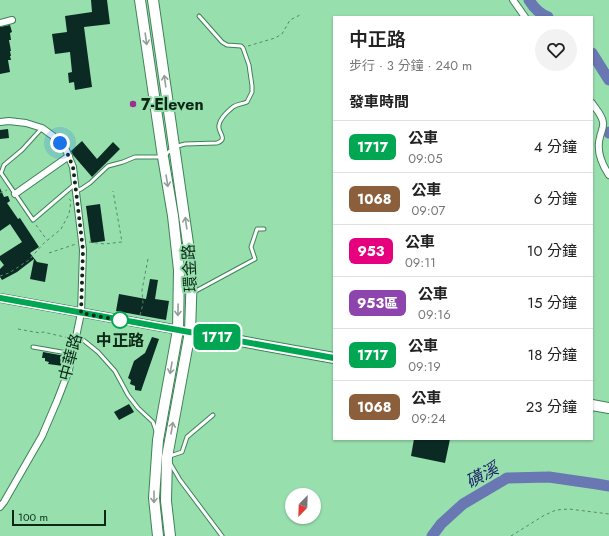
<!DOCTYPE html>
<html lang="zh-TW">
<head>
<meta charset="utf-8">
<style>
  :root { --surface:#fff; --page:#f2f2f2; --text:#222; --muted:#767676; --line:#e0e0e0 }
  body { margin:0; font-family:Jost,"Noto Sans TC",sans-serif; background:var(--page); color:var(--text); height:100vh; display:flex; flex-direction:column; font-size:15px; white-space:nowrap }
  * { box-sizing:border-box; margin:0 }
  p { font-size:13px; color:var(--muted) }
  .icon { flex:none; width:22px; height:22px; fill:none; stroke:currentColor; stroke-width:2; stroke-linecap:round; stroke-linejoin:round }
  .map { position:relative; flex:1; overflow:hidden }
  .side { position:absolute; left:333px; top:16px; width:260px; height:424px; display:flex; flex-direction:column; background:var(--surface); border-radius:0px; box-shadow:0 1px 3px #0004 }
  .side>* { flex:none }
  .badge { padding:0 8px; border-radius:6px; font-size:14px; line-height:26px }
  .needle { width:26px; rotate:203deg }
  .controls { position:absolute; left:285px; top:488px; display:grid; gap:8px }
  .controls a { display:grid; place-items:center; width:36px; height:36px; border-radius:50%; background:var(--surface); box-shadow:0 1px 3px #0004; font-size:20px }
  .scale { position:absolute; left:12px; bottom:10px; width:94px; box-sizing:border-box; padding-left:4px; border:2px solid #0c2917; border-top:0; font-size:11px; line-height:14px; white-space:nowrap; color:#0c2917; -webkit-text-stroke:3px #98dfae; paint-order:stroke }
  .you { position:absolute; width:20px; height:20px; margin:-10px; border:3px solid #fff; border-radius:50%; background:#1a73e8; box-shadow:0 0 0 6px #1a73e833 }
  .map>.badge { position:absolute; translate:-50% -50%; box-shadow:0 0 0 2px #fff }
  h2 { padding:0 16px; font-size:15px; line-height:36px }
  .round { display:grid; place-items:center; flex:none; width:42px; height:42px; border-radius:21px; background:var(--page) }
  .overview { display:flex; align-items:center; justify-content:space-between; height:68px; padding:0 16px }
  h1 { font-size:19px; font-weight:600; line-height:30px }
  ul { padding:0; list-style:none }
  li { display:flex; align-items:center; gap:12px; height:52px; padding:0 16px; border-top:1px solid var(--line) }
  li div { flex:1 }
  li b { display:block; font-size:15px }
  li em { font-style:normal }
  li .badge { min-width:44px; font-weight:700; text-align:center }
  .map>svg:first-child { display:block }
</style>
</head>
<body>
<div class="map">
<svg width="609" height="536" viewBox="0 0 609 536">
  <rect width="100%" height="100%" fill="#98dfae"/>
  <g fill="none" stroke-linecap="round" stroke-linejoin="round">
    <g stroke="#6977b3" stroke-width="11">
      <path d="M529 0C534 8 540 14 548 17"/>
      <path d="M592 53 609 80"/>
      <path d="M609 132V133"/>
      <path d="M432 536 441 524 463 504 507 478 549 477 597 484 609 486"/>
    </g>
  </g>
  <g fill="#0b2a23">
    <path d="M91 0H107L110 24 84 27 92 87 75 90 74 82 69 83 68 73 72 72 70 52 55 54 52 34 67 32 65 16 92 12Z"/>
    <path d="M10 25 12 32 10 33 11 40H9L11 51H10L11 56H10L11 60H8L10 72 0 74V27Z"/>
    <path d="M8 129 9 138 0 139V130Z"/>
    <path d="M82 141 97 159 113 142 120 149 92 177 86 170 73 155 71 151Z"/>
    <path d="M0 188 4 197 8 196 10 201 7 203 18 219 20 218 39 247 30 253 37 262 48 264 45 282 30 279 34 259 17 272 2 280 0 277V269L4 265 0 260V256L22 242 10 224 0 231Z"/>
    <path d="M100 204 105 241 91 243 86 206Z"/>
    <path d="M150 279 158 280 155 299 169 301 166 320 116 311 119 294 146 299Z"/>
    <path d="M152 337 159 339 141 391 135 390V386L130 384 131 380 128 378 134 361 145 353Z"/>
    <path d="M43 352 65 356 63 366 48 364 49 362 45 361V358H42Z"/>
    <path d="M129 404 134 412 119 420 114 412Z"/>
    <path d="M414 439H450L445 463 411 456Z"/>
  </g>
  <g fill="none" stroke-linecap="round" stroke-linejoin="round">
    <g stroke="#3d8256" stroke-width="5">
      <g id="service">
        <path d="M42 128 22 150 4 165 1 173 33 220 74 185"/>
        <path d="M76 191 81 189 90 183 108 166 123 162 135 157H163L174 147 185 144 217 143C229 139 217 132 219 125 220 119 228 111 233 107 237 104 243 104 247 102L252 92V86L249 65 243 48 241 46 227 45 222 42 199 16"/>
        <path d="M194 292 255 259 251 247 257 229H264"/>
        <path d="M77 335 98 352 115 371 128 395 138 408 153 422 156 431"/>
        <path d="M33 347 73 354"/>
        <path d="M170 456 182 452 187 437 213 415"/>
        <path d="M170 463 180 480 222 536"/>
      </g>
    </g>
    <g stroke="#3d8256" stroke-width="8">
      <g id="minor">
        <path d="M513 0 525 17"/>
        <path d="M0 23 12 20"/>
        <path d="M592 103C595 108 602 115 603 122 604 127 601 132 600 137 596 151 601 163 609 175"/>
        <path d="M0 122 9 121 26 123 42 128 53 136 66 150 73 167 75 184 83 250 81 313 69 370 57 401 42 436 4 502 0 507"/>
        <path d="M15 194 69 156"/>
      </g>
    </g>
    <g stroke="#3d8256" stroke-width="10">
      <path id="tertiary" d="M0 298 190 332"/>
    </g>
    <g stroke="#3d8256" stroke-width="12">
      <g id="primary">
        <path d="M140 0 163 157 173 216 179 270 178 330 158 440 154 498 158 536"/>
        <path d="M153 0 192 271 190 332 167 457 166 501 170 536"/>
        <path d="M190 332 334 358"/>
        <path d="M592 405 609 408"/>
      </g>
    </g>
    <g stroke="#568967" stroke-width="1" stroke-dasharray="3 3" stroke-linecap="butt">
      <path d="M248 46 275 38 282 34 290 20 300 15"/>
      <path d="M0 193 7 190"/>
      <path d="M36 225 47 240"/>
      <path d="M89 242 105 244 122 242 113 191"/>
      <path d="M49 253 76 244"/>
      <path d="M0 276 9 273 29 260 43 244 61 229 69 214 71 201 68 197"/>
      <path d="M140 315 143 304 142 290 148 259"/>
      <path d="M18 329 40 333 43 332 69 338"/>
      <path d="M511 536 543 516 556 510 569 509 609 514"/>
    </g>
    <use href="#service" stroke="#fff" stroke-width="3"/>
    <use href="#minor" stroke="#fff" stroke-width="6"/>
    <use href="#tertiary" stroke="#fff" stroke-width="8"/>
    <use href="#primary" stroke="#fff" stroke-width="10"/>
  </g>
  <defs><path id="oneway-shaft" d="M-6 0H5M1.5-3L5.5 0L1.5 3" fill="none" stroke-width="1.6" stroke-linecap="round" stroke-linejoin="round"/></defs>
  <g stroke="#929f97">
    <use href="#oneway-shaft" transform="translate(146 39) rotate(82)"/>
    <use href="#oneway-shaft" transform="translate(165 81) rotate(-98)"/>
    <use href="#oneway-shaft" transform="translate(167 181) rotate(81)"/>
    <use href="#oneway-shaft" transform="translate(186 223) rotate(-98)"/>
    <use href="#oneway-shaft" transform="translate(178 310) rotate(91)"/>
    <use href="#oneway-shaft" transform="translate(171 368) rotate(100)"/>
    <use href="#oneway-shaft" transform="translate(172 428) rotate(-80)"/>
    <use href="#oneway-shaft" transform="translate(154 497) rotate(90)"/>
  </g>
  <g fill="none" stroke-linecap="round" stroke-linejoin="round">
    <g stroke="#fff" stroke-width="9">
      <path id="line" d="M0 298 334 358"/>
    </g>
    <use href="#line" stroke="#00a651" stroke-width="6"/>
    <path stroke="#0c2917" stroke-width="4" stroke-dasharray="0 7.2" d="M60 143 66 150 73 167 76 191 83 250 81 313 123 321 120 320"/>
  </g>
  <circle fill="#9d2f8f" stroke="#98dfae" stroke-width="1.5" cx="133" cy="104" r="4"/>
  <circle fill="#fff" stroke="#00a651" stroke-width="2" cx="120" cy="320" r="8"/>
  <g text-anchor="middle" stroke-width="4" stroke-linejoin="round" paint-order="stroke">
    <g font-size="16" font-weight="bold" fill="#0c2917" stroke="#98dfae" text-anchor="start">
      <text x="141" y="110">7-Eleven</text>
    </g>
    <g font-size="16" fill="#0c2917" stroke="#98dfae">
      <text transform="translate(189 268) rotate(-93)" y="6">環金路</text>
      <text transform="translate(70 357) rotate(-75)" y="6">中華路</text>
    </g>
    <g font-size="16" font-weight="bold" fill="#0c2917" stroke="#98dfae">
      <text x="120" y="346">中正路</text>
    </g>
    <g font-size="17" font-style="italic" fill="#1d226a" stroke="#98dfae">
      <text transform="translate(482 475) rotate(-28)" y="6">磺溪</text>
    </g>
  </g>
</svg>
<div class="controls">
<a><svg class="needle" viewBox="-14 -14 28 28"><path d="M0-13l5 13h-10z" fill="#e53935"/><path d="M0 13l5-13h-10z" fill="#767676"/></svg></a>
</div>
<div class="scale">100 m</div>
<div class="you" style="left:60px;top:143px"></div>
<b class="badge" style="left:217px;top:337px;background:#00a651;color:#fff">1717</b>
<section class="side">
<div class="overview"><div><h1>中正路</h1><p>步行 · 3 分鐘 · 240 m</p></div><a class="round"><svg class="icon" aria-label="heart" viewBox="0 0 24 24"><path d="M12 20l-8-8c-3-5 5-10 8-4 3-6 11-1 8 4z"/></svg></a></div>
<h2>發車時間</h2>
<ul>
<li><span class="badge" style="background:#00a651;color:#fff">1717</span><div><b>公車</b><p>09:05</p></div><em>4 分鐘</em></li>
<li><span class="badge" style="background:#8b5e3c;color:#fff">1068</span><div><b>公車</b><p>09:07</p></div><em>6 分鐘</em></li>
<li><span class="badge" style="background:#e6007e;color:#fff">953</span><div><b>公車</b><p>09:11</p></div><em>10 分鐘</em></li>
<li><span class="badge" style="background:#8e44ad;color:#fff">953區</span><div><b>公車</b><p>09:16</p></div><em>15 分鐘</em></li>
<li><span class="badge" style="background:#00a651;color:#fff">1717</span><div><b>公車</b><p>09:19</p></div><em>18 分鐘</em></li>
<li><span class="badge" style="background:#8b5e3c;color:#fff">1068</span><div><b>公車</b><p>09:24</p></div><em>23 分鐘</em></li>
</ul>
</section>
</div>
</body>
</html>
